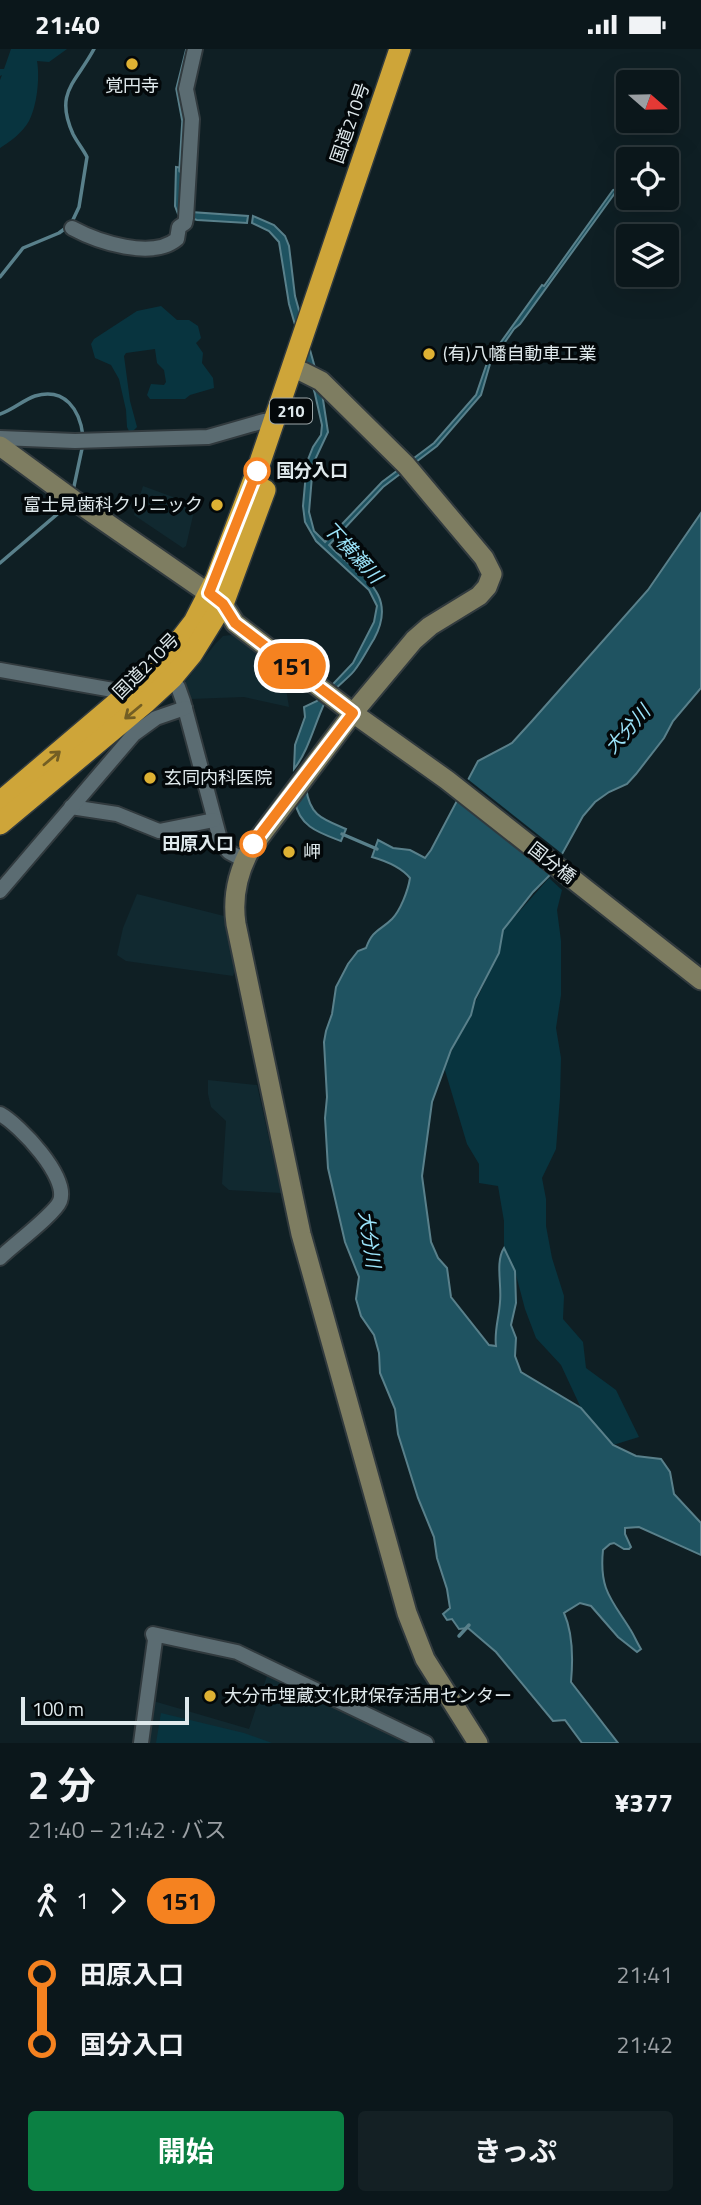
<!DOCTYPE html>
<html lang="ja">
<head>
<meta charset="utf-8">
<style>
  :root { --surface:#0b171b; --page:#142024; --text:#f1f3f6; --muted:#9a9fa3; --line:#2b363a; --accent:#0b8043 }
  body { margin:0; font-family:"Titillium Web","Noto Sans JP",sans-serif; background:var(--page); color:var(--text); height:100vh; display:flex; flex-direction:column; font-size:26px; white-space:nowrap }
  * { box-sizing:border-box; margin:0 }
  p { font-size:23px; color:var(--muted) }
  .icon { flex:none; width:38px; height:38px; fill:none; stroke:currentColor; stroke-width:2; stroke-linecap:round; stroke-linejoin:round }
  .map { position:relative; height:1694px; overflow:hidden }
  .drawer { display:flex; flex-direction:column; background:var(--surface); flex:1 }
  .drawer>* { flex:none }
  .badge { padding:0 14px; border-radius:23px; font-size:24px; line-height:46px }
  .needle { width:46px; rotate:110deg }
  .controls { position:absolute; left:616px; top:21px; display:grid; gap:14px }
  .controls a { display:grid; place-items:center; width:63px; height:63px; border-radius:7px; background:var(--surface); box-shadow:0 7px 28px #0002,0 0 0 2px var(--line); font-size:35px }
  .scale { position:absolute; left:21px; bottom:18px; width:168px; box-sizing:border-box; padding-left:7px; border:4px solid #dfe9ec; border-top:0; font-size:19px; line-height:24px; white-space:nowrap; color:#dfe9ec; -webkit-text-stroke:5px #03080a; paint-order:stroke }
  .map>.badge { position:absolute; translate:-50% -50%; box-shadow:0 0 0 4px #fff }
  .legs { display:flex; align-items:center; gap:10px; height:77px; padding:0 28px; font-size:23px }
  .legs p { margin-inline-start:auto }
  .overview { display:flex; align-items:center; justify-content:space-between; height:119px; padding:0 28px }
  h1 { font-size:38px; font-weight:700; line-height:52px }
  .button { display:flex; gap:14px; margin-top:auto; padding:14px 28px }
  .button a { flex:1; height:80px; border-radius:7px; background:var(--accent); color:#fff; font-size:28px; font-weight:700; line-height:80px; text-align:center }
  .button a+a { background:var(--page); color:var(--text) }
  ul { padding:0 28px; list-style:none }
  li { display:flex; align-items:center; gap:24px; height:70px; font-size:26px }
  li i { display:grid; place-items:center; width:10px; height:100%; margin:0 9px; background:currentColor }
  li i::after { content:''; width:18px; height:18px; margin:-9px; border:5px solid; border-radius:50%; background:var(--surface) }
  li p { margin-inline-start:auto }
  li:first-child i { background:linear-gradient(#0000 50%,currentColor 0) }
  li:last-child i { background:linear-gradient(currentColor 50%,#0000 0) }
  .status { display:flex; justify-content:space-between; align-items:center; height:49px; padding:0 35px; background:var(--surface); direction:ltr }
  .status svg { height:19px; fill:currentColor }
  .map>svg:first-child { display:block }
</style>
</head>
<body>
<div class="status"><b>21:40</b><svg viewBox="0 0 49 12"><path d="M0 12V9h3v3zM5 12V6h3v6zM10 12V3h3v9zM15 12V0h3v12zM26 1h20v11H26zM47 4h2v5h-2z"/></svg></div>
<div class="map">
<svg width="701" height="1694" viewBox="0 0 701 1694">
  <rect width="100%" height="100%" fill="#0f1f24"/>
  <g fill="#112930">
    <path d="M143 437 181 451 197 449 186 497 183 499 134 466Z"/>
    <path d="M239 585 282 616 289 658 244 648 190 650 185 633 216 594 223 587Z"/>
    <path d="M137 845 224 867 235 921 233 927 126 912 117 906 123 879Z"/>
    <path d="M208 1031 257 1036 281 1144 229 1141 222 1135 226 1072 211 1058 208 1045Z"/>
    <path d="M268 1624 416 1694H145L150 1651 249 1680Z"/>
  </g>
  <g fill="#08343f">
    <path d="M11 0H67L49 13 37 12C40 29 37 57 29 72 23 83 10 93 0 99V31L2 26 0 27V20H4Z"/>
    <path d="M161 257 177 271H189L198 277 201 289 196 294 203 304 202 314 213 329 214 339 190 346 185 350H150L147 346 151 335 164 336 166 333 164 321 157 314 155 300 126 304 124 307 130 352 137 378 133 382H129L127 378 126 361 119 330 111 316 95 309 91 295 94 290 137 262Z"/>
    <path d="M549 829 562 841 557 861 561 892V946L556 979 561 1009 560 1048 556 1100 542 1129 546 1150V1177L552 1209 564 1247 563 1270 583 1293 586 1319 616 1341 639 1388 613 1396 581 1359 561 1316 536 1289 525 1260 515 1222 504 1199V1172L498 1137 479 1134V1115L467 1095 444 1018 499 904 503 881Z"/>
    <path d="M161 1664 244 1684 272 1694H156Z"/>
  </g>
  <g fill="#1f5361" stroke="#59808b" stroke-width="2">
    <path d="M176 118 184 119 191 163 248 167 247 174 197 171 178 165 175 157Z"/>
    <path d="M628 136V139L615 144 520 275 514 280 490 315 481 346 437 397 383 438 329 496C357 526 400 542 374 590 367 601 362 612 354 622 346 632 330 641 325 653 314 676 309 701 294 720L295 696 305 668 304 658 317 652 353 614 374 573 377 557 369 541 316 492 305 473 303 457 307 413 313 398 321 386 322 376 315 345 289 255 279 193 269 182 252 174 253 167 274 176 285 187 289 197 295 247 322 344 328 383 313 415 309 463 314 482 325 493 382 433 434 394 476 346 488 311 542 236 544 237 613 141Z"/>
    <path d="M701 464V639L673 672 664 689 636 725 627 735 609 743 595 753 583 767 551 825 533 843 503 881 499 904 475 950 471 966 451 1001 432 1053 422 1127 431 1193 438 1209 447 1219 451 1248 489 1296 496 1297C494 1282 499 1269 500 1253 502 1236 495 1213 504 1199L515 1222 516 1254 511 1276 516 1289 515 1307 521 1323 581 1359 613 1396 636 1407 661 1410 670 1423 674 1445 701 1474V1506L639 1478 625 1479V1485L631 1498 629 1500H624L614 1494 610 1495 603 1501C599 1540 611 1550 630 1580 634 1586 637 1594 641 1600L637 1603 618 1588 591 1557 580 1554 564 1564C573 1584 573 1611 571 1633L618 1694H582L565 1671 553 1672 496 1603 468 1579 459 1580 452 1570 447 1571 443 1565 450 1559 447 1540 437 1509 434 1488 418 1449 398 1385 395 1360 380 1324 379 1304 374 1286 361 1267 356 1250 359 1228 345 1193 328 1119 325 1069 327 1048 324 993 326 982 332 965 336 938 348 915 358 902 366 899C373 880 380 882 392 870 400 862 408 842 410 829 401 818 386 812 372 808L378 791 393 799 410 801 425 809 431 801 478 712 512 694 532 672 648 541Z"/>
    <path d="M306 739C310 767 322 770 346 780L341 792C320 784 299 778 295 752Z"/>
  </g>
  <path fill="#0f1f24" d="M465 728 565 807 555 825 454 747Z"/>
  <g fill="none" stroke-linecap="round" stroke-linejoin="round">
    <g stroke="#59808b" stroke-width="3.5">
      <path d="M180 122 183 72 177 40 187 0"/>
      <path d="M0 228 23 199 59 184 71 175 79 158 87 108C83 100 77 93 73 85 54 43 76 34 94 0"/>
      <path d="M0 365C13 361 23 351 35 347 65 338 80 361 83 387"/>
      <path d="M73 442 83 395"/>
      <path d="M0 514 68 456"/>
      <path d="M342 785 377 800"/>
      <path d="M459 1587 469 1576"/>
    </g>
    <g stroke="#313a3e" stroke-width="18">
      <g id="street">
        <path d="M72 179C98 193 152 211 177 190L179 178 185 174 186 169 192 70 186 40 195 0"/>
        <path d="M0 389 75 392 208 388 264 372 275 371"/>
        <path d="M0 621 113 641 125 648"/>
        <path d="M171 630 178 638 183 652 221 794 229 803 244 811"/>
        <path d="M71 758 117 765 159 782 214 771"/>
        <path d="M0 842 134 685 156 669 185 659"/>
        <path d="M0 1065C20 1076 69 1128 60 1152 55 1165 12 1197 0 1209"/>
        <path d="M141 1694 155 1591 153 1585 237 1603 426 1694"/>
      </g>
    </g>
    <g stroke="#313a3e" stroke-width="23">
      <g id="secondary">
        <path d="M303 323 321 332 406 416 484 509 492 525 487 538 479 547 430 577 414 591 353 664 250 801C237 825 232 848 236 875L301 1185 407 1564 425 1610 478 1694"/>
        <path d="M0 397 75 452 221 553"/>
        <path d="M223 555 235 574 353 664 447 731 701 931"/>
      </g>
    </g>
    <g stroke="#313a3e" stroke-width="24">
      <g id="highway">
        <path d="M0 753 147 628 170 604 194 573 216 530 257 422 400 0"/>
        <path d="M0 775 145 654 172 629 192 605 223 555 265 441"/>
      </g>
    </g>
    <use href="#street" stroke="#5b6c72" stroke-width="14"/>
    <use href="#secondary" stroke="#7e7d61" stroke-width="19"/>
    <use href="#highway" stroke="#cea539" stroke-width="21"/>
  </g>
  <defs><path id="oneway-shaft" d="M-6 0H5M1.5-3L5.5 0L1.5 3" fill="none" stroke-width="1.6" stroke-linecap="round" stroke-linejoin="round" transform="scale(1.75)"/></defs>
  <g stroke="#735e24">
    <use href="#oneway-shaft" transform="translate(133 663) rotate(140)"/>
    <use href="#oneway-shaft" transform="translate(52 709) rotate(-40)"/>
  </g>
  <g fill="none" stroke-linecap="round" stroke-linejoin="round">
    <g stroke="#fff" stroke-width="16">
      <path id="line-1" d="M253 795 353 664 235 574 223 555 209 544 257 422"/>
    </g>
    <use href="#line-1" stroke="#f58220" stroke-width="10"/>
  </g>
  <g fill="#deb133" stroke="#03080a" stroke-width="2.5">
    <circle cx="132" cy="15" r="7"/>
    <circle cx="429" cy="305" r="7"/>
    <circle cx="217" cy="456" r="7"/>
    <circle cx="150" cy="729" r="7"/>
    <circle cx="289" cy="803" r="7"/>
    <circle cx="210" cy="1647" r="7"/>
  </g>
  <g fill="#fff" stroke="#f58220" stroke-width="3.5">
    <circle cx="257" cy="422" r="12"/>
    <circle cx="253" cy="795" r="12"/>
  </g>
  <g text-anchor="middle" stroke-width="7" stroke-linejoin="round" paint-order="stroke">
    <rect fill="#03080a" stroke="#9da6a8" stroke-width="2" x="270" y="349.5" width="42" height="25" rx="5"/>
    <g font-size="16" font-weight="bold" fill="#dfe9ec">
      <text x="291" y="368">210</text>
    </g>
    <g font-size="18" fill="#dfe9ec" stroke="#03080a" text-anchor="start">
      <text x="132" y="43" text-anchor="middle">覚円寺</text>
      <text x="443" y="311">(有)八幡自動車工業</text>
      <text x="203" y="462" text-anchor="end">富士見歯科クリニック</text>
      <text x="164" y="735">玄同内科医院</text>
      <text x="303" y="809">岬</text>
      <text x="224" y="1653">大分市埋蔵文化財保存活用センター</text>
    </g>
    <g font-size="18" fill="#dfe9ec" stroke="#03080a">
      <text transform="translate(350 74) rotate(-71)" y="6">国道210号</text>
      <text transform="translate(146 617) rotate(-45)" y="6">国道210号</text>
      <text transform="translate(552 814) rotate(38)" y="6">国分橋</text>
    </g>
    <g font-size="18" font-weight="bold" fill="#dfe9ec" stroke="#03080a" text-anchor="start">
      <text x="276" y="428">国分入口</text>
      <text x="234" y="801" text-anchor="end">田原入口</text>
    </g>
    <g font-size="19" font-style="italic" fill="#9ce4fa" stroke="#03080a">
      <text transform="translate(353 503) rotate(47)" y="7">下横瀬川</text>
      <text transform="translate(627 680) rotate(-48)" y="7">大分川</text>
      <text transform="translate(370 1190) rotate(82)" y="7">大分川</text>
    </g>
  </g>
</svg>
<div class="controls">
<a><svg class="needle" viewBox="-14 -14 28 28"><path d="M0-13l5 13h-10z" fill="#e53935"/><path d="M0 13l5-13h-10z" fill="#9a9fa3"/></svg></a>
<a><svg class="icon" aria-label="locate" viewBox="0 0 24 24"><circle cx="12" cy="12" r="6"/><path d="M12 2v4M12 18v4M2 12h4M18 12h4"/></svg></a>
<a><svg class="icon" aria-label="layers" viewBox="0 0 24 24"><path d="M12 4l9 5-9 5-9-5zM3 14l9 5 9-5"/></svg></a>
</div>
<div class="scale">100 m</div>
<b class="badge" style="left:292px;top:617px;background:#f58220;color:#111">151</b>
</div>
<section class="drawer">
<div class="overview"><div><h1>2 分</h1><p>21:40 – 21:42 · バス</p></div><b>¥377</b></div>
<div class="legs"><svg class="icon" aria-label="walk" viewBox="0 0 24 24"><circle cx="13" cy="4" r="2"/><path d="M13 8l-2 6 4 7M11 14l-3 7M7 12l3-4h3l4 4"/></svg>1<svg class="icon" aria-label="forward" viewBox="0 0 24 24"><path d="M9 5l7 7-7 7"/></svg><b class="badge" style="background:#f58220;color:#111">151</b></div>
<ul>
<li><i style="color:#f58220"></i><b>田原入口</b><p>21:41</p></li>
<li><i style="color:#f58220"></i><b>国分入口</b><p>21:42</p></li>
</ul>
<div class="button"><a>開始</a><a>きっぷ</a></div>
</section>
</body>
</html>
